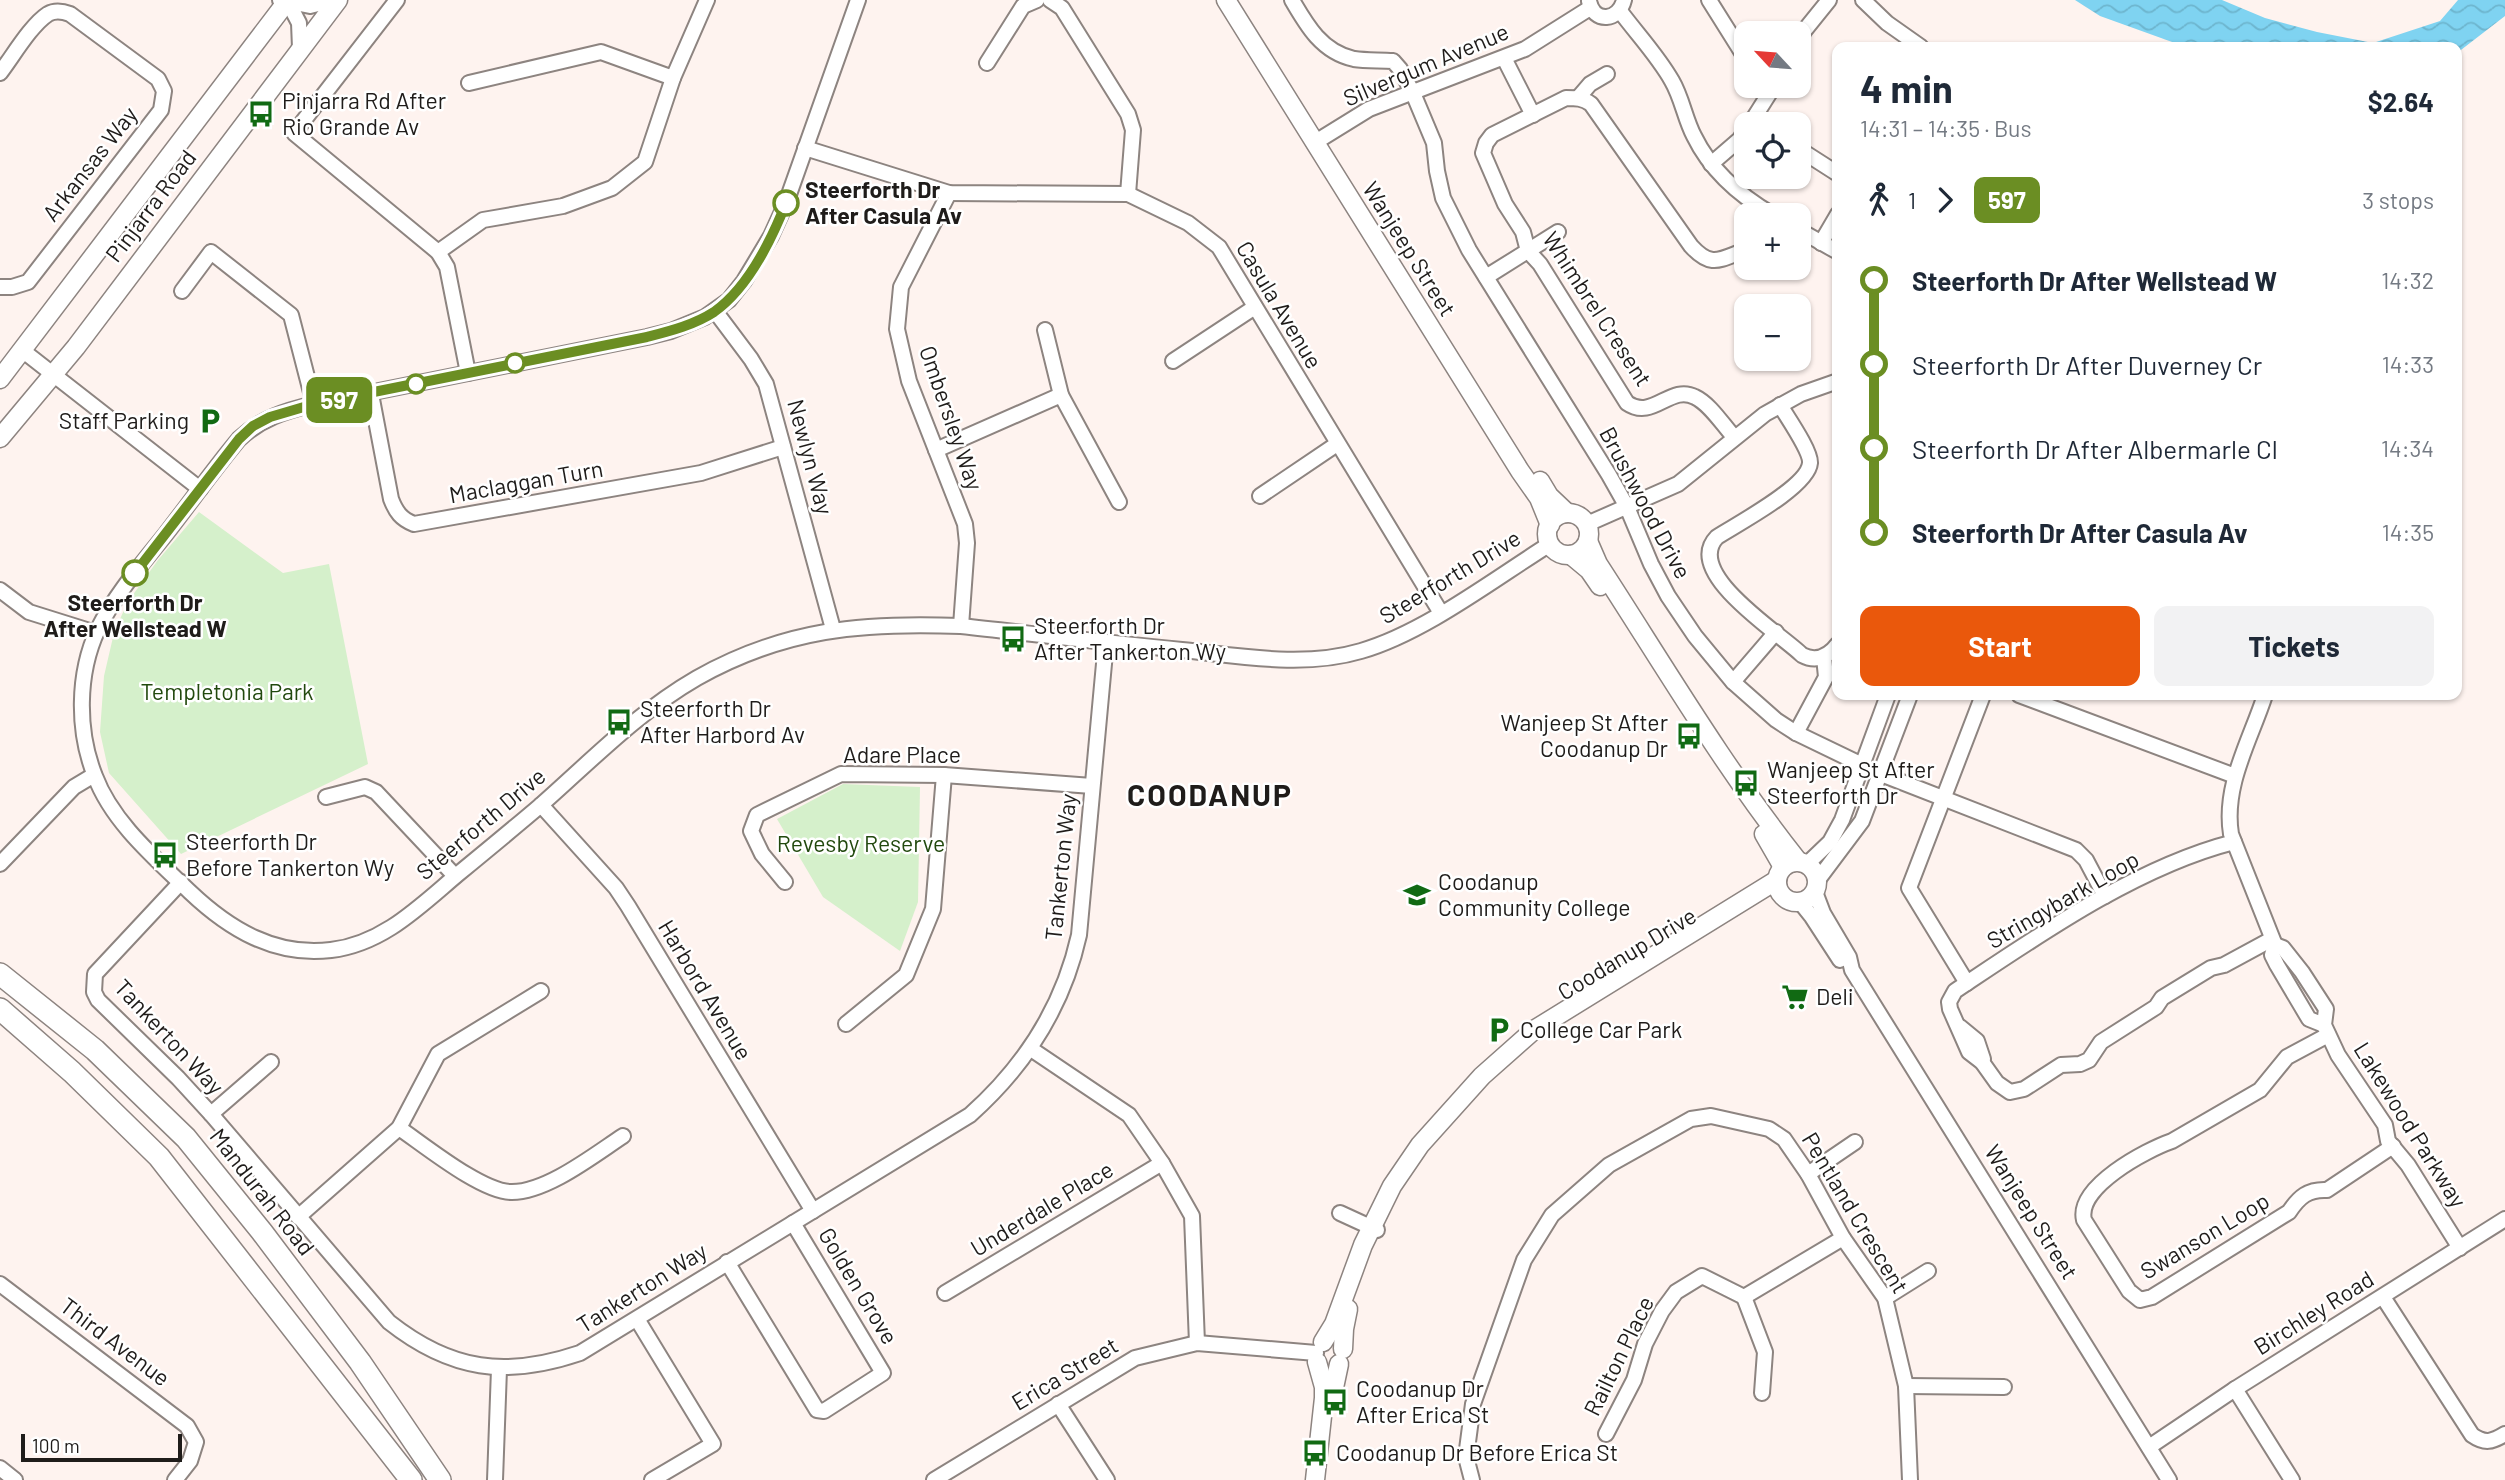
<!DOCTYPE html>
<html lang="en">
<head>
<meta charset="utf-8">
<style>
  :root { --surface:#fff; --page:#f2f2f3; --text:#1f2937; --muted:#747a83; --accent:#ea580c }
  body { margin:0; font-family:Barlow,sans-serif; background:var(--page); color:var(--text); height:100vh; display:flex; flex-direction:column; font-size:26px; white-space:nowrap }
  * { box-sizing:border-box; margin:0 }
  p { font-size:23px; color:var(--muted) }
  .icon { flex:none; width:38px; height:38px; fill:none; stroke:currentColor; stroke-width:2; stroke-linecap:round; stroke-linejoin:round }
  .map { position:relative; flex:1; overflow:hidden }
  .side { position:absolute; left:1832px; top:42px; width:630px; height:658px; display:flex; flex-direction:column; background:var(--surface); border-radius:14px; box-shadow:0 2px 5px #0004 }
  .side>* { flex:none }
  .badge { padding:0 14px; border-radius:10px; font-size:24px; line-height:46px }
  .needle { width:46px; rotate:296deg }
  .fabs { position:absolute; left:1734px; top:21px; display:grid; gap:14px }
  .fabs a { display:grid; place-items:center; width:77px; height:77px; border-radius:14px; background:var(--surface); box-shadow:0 2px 5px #0004; font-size:35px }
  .scale { position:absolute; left:21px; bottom:18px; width:161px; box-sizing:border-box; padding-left:7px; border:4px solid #1f1c1a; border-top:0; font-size:19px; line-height:24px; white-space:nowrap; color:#1f1c1a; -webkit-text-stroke:5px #fff; paint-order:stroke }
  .map>.badge { position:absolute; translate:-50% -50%; box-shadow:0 0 0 4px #fff }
  .legs { display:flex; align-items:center; gap:10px; height:77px; padding:0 28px; font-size:23px }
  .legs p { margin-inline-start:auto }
  .overview { display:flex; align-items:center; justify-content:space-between; height:119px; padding:0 28px }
  h1 { font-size:38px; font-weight:700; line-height:52px }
  .cta { display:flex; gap:14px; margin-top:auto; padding:14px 28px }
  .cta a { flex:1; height:80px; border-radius:14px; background:var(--accent); color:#fff; font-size:28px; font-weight:700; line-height:80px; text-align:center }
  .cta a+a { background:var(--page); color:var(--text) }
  ul { padding:0 28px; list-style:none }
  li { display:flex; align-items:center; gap:24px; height:84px; font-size:26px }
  li i { display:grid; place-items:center; width:10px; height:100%; margin:0 9px; background:currentColor }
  li i::after { content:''; width:18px; height:18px; margin:-9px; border:5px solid; border-radius:50%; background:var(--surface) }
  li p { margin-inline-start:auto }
  li:first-child i { background:linear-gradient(#0000 50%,currentColor 0) }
  li:last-child i { background:linear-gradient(currentColor 50%,#0000 0) }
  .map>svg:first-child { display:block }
</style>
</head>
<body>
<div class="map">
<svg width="2505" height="1480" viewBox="0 0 2505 1480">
  <defs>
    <pattern id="water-waves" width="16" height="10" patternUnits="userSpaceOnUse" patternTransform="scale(1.75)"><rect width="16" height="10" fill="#7fd3f1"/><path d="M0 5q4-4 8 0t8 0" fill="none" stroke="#6db5ce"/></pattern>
  </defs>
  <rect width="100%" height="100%" fill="#fef3ef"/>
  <g fill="#d5f0cb">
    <path d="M199 512 283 573 329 564 368 764 181 854 109 773 100 732 104 676 114 633 127 603 158 560Z"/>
    <path d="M843 784 920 787 918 902 900 951 823 897 777 819Z"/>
  </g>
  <path fill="url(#water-waves)" d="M2075 0H2222L2265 18 2317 32 2373 43 2440 21 2458 0H2505V16L2457 53V47H2186L2100 16Z"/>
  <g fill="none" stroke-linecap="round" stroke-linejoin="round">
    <g stroke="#8d8480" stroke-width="18">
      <g id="minor">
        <path d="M280 0 310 6 334 0"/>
        <path d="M287 0 299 23 300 48"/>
        <path d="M397 0 294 133 438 252 447 267 468 373"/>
        <path d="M858 0 786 203 771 236 744 281 729 300 705 317 671 331 647 337 314 404C285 411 262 418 239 439 213 470 190 503 165 535 141 565 115 595 98 629 77 674 77 731 95 776 112 822 156 859 190 892 229 929 275 957 331 950 383 944 420 906 458 874 486 851 514 828 541 805 592 760 638 712 697 678 784 629 862 622 961 626 1034 634 1108 643 1182 650 1241 656 1304 668 1361 651 1424 633 1494 579 1550 544"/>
        <path d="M1050 0 1062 8 1128 114 1133 130 1128 194"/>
        <path d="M1292 0C1307 26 1322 52 1354 59 1366 61 1380 60 1393 61L1400 69 1413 93 1434 143 1437 171 1443 198 1469 250 1609 475 1627 507 1651 564 1668 596 1695 636 1733 682 1776 720 1796 733 1881 774 2076 850 2086 860 2105 896"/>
        <path d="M1709 0 1746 59"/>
        <path d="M1863 0 1887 23 1921 47"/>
        <path d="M1589 1C1594 24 1619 21 1624 0"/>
        <path d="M1620 11C1637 34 1658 56 1672 81 1682 98 1685 119 1694 136 1711 171 1740 196 1773 215"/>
        <path d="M1799 42 1804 31 1829 0"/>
        <path d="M1504 58 1533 115"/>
        <path d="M987 63 1023 6 1037 0"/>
        <path d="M0 73C13 56 31 25 48 14 55 10 62 11 70 14L158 79 164 91 161 110 28 282 12 287H0"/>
        <path d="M469 83 601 52 673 78"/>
        <path d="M1578 98 1590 84 1607 74"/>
        <path d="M1750 124 1774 86"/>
        <path d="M1314 143 1369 109 1525 49 1590 8"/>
        <path d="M805 148 949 193 1128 194 1188 223 1219 247 1441 613"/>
        <path d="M1799 149 1838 174"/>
        <path d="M1711 164 1740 139 1746 129"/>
        <path d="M949 193 901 287 897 329 909 381 965 524 967 543 961 626"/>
        <path d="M1799 230 1838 252"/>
        <path d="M1821 243 1838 214"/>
        <path d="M438 252 483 220 563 206 612 188 645 162 673 78 707 0"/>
        <path d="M1486 277 1558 232"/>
        <path d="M182 291 211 252 291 315 314 404"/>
        <path d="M715 311 751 359 766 384 833 629"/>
        <path d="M1045 330 1061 395 1119 502"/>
        <path d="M22 350 200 489"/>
        <path d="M1173 361 1255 307"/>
        <path d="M371 394 391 499C396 512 401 519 414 524L701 473 783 447"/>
        <path d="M1780 405C1787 417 1811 451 1810 463 1808 487 1737 524 1717 537 1682 573 1781 634 1802 655 1817 663 1829 656 1838 644"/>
        <path d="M1734 437C1723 425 1710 404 1695 397 1670 384 1653 421 1627 403L1540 264 1528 251 1523 232 1505 204 1483 153 1486 143 1492 135 1566 98C1576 98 1583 98 1591 104L1691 246C1712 269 1720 259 1746 250"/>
        <path d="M936 450 1061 395"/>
        <path d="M1260 496 1337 444"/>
        <path d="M1587 524 1678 484 1765 414 1801 394 1838 381"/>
        <path d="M0 590 29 612 96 633"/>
        <path d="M1733 682 1776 632"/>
        <path d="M2019 695 2235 776"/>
        <path d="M2265 695C2251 739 2223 785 2231 834L2275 945 2272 955 2277 965 2309 1019 2324 1025"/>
        <path d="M1796 733 1826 677 1824 657"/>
        <path d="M326 797 365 787 376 792 455 876"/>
        <path d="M541 805 616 888 628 906 813 1211"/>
        <path d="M2234 842C2136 867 2039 935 1955 991L1949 1002 1950 1009 1969 1052 1982 1062 1997 1083 2010 1092 2024 1089 2061 1065 2080 1064 2089 1060 2101 1042 2156 1007 2162 998 2211 968 2224 965 2272 939"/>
        <path d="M0 864 74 787 94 775"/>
        <path d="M1807 864 1830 842 1842 820 1888 695"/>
        <path d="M1817 881 1862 821 1910 695"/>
        <path d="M181 882 95 974 94 992 98 1000 178 1078 211 1114 389 1322C451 1371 506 1378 580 1353L970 1115C1025 1066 1063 1007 1079 935L1106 642"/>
        <path d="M785 882 762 854 751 831 757 815 841 774 944 775 1092 786"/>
        <path d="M1815 892 1823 913 1849 957 1852 970 2169 1480"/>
        <path d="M1800 902 1812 917 1840 960"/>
        <path d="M2275 945 2283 948 2302 972 2326 1009 2324 1025 2338 1055 2385 1125 2388 1141 2408 1165 2460 1248"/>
        <path d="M1967 983 1909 888 1983 695"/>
        <path d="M846 1024 906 975 933 909 944 775"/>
        <path d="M1960 1027 1977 1041 1983 1059 1982 1062"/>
        <path d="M2328 1035 2287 1057 2260 1090 2172 1141C2146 1150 2076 1187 2084 1220L2129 1291 2140 1300 2152 1297 2289 1212C2299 1197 2308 1189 2327 1190L2393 1146"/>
        <path d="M1031 1049 1129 1115 1162 1163 1192 1216 1197 1343"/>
        <path d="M211 1114 271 1062"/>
        <path d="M399 1128C424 1145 483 1193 512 1192 547 1192 594 1155 623 1136"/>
        <path d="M1808 1174 1855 1142"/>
        <path d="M1340 1213 1377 1230"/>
        <path d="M298 1217 399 1128 438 1054 541 991"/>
        <path d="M727 1262 817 1410 824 1411 883 1373 793 1223"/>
        <path d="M0 1284 187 1426 196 1442 190 1461 175 1480"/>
        <path d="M945 1293 1162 1163"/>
        <path d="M2383 1297 2472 1435C2485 1444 2492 1442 2505 1434"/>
        <path d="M1885 1298 1928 1271"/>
        <path d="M637 1319 713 1444 652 1480"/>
        <path d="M1906 1386 2004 1387"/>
        <path d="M2235 1389 2292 1480"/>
        <path d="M1762 1393 1765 1352 1744 1297 1843 1238"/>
        <path d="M1058 1404 1107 1480"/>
        <path d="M1606 1434 1634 1380 1645 1344 1662 1311 1676 1292 1702 1276 1744 1297"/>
        <path d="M2149 1447 2235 1389 2505 1219"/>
        <path d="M0 1468 15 1480"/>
        <path d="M495 1480 499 1369"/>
        <path d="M934 1480 1135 1358 1197 1343 1316 1353"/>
        <path d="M1472 1480 1466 1457 1473 1404 1524 1260 1552 1215 1609 1165 1691 1119 1711 1116 1769 1129 1784 1139 1808 1174 1843 1238 1885 1298 1906 1386 1910 1480"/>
      </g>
    </g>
    <g stroke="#8d8480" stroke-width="21">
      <g id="major">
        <path d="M1226 0 1520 471 1539 498 1550 525"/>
        <path d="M0 379 288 0"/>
        <path d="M0 438 76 347 338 0"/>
        <path d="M1540 481 1549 496 1567 513"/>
        <circle cx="1568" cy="534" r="21"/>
        <path d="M1588 541 1598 564C1663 664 1724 768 1798 861"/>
        <path d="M1571 555 1589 570 1600 586"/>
        <path d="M1764 834 1783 867"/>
        <circle cx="1797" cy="882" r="20"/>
        <path d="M1323 1342 1334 1324 1363 1245 1392 1186 1420 1145 1482 1076 1534 1030 1777 880"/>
        <path d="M1343 1349 1344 1329 1348 1309"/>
        <path d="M1331 1402 1339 1364"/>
        <path d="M1315 1480 1324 1398V1387L1317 1362"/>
      </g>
    </g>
    <g stroke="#8d8480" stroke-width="24">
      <g id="highway">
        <path d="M0 974 95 1050 186 1138 262 1232 360 1362 440 1480"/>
        <path d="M0 1009 72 1072 159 1157 411 1480"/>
      </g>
    </g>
    <use href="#minor" stroke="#fff" stroke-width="14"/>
    <use href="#major" stroke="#fff" stroke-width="18"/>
    <use href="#highway" stroke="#fff" stroke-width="21"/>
  </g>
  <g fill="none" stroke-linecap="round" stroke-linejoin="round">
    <g stroke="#fff" stroke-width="16">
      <path id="line-1" d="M135 573 239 439 253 426 270 417 314 404 647 337C670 331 694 325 714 312 748 288 771 241 786 203"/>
    </g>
    <use href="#line-1" stroke="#6b8e23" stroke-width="10"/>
  </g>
  <defs>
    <g id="bus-bare" transform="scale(2.1)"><path d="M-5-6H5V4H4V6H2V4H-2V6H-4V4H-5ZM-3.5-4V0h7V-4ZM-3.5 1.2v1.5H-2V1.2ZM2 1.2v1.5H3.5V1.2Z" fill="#116a13" stroke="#fff" stroke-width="2.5" paint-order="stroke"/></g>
    <g id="parking-bare" transform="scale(2.1)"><path d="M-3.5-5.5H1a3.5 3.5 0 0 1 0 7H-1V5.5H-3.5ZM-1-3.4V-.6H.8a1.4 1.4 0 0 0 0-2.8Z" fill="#116a13" stroke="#fff" stroke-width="2.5" paint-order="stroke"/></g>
    <g id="school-bare" transform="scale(2.1)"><path d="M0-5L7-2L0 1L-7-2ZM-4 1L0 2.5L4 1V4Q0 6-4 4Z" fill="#116a13" stroke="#fff" stroke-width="2.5" paint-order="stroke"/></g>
    <g id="supermarket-bare" transform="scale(2.1)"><path d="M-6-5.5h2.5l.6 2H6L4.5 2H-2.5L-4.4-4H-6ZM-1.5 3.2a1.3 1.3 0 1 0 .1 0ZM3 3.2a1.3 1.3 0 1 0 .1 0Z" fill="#116a13" stroke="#fff" stroke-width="2.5" paint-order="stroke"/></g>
  </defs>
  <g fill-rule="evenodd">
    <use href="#bus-bare" x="261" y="114"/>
    <use href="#parking-bare" x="210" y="421"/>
    <use href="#bus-bare" x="1013" y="639"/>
    <use href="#bus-bare" x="619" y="722"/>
    <use href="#bus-bare" x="1689" y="736"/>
    <use href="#bus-bare" x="1746" y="783"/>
    <use href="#bus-bare" x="165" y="855"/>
    <use href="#school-bare" x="1417" y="895"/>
    <use href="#supermarket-bare" x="1795" y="997"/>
    <use href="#parking-bare" x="1499" y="1030"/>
    <use href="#bus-bare" x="1335" y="1402"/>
    <use href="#bus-bare" x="1315" y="1453"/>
  </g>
  <g fill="#fff" stroke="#6b8e23" stroke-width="3.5">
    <circle cx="786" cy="203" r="12"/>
    <circle cx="515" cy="363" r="9"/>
    <circle cx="416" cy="384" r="9"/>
    <circle cx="135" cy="573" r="12"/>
  </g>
  <g text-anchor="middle" stroke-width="5" stroke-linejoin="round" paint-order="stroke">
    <g font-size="23" fill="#1f1c1a" stroke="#fff">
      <text transform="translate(1426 65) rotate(-23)" y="8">Silvergum Avenue</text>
      <text transform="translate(90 164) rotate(-52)" y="8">Arkansas Way</text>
      <text transform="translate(151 206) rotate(-53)" y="8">Pinjarra Road</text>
      <text transform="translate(1409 249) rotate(58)" y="8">Wanjeep Street</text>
      <text transform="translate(1279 305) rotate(59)" y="8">Casula Avenue</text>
      <text transform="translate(1597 309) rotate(57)" y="8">Whimbrel Cresent</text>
      <text transform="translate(951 418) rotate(71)" y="8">Ombersley Way</text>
      <text transform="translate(810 457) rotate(75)" y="8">Newlyn Way</text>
      <text transform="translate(526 482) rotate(-10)" y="8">Maclaggan Turn</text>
      <text transform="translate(1645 503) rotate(62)" y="8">Brushwood Drive</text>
      <text transform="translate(1450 577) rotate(-31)" y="8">Steerforth Drive</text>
      <text x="902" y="763">Adare Place</text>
      <text transform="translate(481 824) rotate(-40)" y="8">Steerforth Drive</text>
      <text transform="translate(1061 867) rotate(-84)" y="8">Tankerton Way</text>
      <text transform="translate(2063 900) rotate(-30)" y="8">Stringybark Loop</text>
      <text transform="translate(1627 954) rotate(-31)" y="8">Coodanup Drive</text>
      <text transform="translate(705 990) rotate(59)" y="8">Harbord Avenue</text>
      <text transform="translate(169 1037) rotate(47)" y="8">Tankerton Way</text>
      <text transform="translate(2410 1125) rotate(58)" y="8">Lakewood Parkway</text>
      <text transform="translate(262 1192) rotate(52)" y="8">Mandurah Road</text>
      <text transform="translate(1042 1209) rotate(-31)" y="8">Underdale Place</text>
      <text transform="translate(2031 1212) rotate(58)" y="8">Wanjeep Street</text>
      <text transform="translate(1855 1213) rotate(59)" y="8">Pentland Crescent</text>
      <text transform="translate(2205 1236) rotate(-31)" y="8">Swanson Loop</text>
      <text transform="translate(858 1286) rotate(59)" y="8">Golden Grove</text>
      <text transform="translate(642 1288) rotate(-32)" y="8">Tankerton Way</text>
      <text transform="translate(2314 1313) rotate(-32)" y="8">Birchley Road</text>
      <text transform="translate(115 1342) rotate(37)" y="8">Third Avenue</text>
      <text transform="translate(1619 1356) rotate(-64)" y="8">Railton Place</text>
      <text transform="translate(1065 1374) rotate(-31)" y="8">Erica Street</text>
    </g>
    <g font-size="23" fill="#1f1c1a" stroke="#fff" text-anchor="start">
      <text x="282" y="109">Pinjarra Rd After<tspan x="282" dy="26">Rio Grande Av</tspan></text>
      <text x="189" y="429" text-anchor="end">Staff Parking</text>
      <text x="1034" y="634">Steerforth Dr<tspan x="1034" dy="26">After Tankerton Wy</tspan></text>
      <text x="640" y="717">Steerforth Dr<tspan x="640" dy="26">After Harbord Av</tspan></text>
      <text x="1668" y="731" text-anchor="end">Wanjeep St After<tspan x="1668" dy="26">Coodanup Dr</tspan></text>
      <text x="1767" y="778">Wanjeep St After<tspan x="1767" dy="26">Steerforth Dr</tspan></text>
      <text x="186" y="850">Steerforth Dr<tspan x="186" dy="26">Before Tankerton Wy</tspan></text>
      <text x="1438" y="890">Coodanup<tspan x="1438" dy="26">Community College</tspan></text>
      <text x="1816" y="1005">Deli</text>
      <text x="1520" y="1038">College Car Park</text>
      <text x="1356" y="1397">Coodanup Dr<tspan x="1356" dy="26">After Erica St</tspan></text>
      <text x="1336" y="1461">Coodanup Dr Before Erica St</text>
    </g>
    <g font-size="23" font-weight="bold" fill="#1f1c1a" stroke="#fff" text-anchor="start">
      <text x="805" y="198">Steerforth Dr<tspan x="805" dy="26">After Casula Av</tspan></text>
      <text x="135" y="611" text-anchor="middle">Steerforth Dr<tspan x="135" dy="26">After Wellstead W</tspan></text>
    </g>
    <g font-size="23" fill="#22490e" stroke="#fff">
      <text x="227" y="700">Templetonia Park</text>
      <text x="861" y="852">Revesby Reserve</text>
    </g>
    <g font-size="30" font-weight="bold" letter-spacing="2" fill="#1f1c1a" stroke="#fff">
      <text x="1210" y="806">COODANUP</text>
    </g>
  </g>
</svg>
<div class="fabs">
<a><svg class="needle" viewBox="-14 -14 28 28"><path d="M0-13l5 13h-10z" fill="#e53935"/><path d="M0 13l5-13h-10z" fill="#747a83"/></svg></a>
<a><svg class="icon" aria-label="locate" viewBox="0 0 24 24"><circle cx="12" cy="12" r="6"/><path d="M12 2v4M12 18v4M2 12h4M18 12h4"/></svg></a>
<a>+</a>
<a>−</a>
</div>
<div class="scale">100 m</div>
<b class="badge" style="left:339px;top:400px;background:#6b8e23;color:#fff">597</b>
<section class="side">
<div class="overview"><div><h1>4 min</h1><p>14:31 – 14:35 · Bus</p></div><b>$2.64</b></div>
<div class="legs"><svg class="icon" aria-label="walk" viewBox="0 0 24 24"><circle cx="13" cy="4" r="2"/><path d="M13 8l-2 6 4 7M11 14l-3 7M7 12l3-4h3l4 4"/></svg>1<svg class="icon" aria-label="forward" viewBox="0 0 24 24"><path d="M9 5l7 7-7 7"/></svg><b class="badge" style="background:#6b8e23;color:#fff">597</b><p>3 stops</p></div>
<ul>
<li><i style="color:#6b8e23"></i><b>Steerforth Dr After Wellstead W</b><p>14:32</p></li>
<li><i style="color:#6b8e23"></i><span>Steerforth Dr After Duverney Cr</span><p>14:33</p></li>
<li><i style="color:#6b8e23"></i><span>Steerforth Dr After Albermarle Cl</span><p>14:34</p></li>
<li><i style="color:#6b8e23"></i><b>Steerforth Dr After Casula Av</b><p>14:35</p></li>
</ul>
<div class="cta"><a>Start</a><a>Tickets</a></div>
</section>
</div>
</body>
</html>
